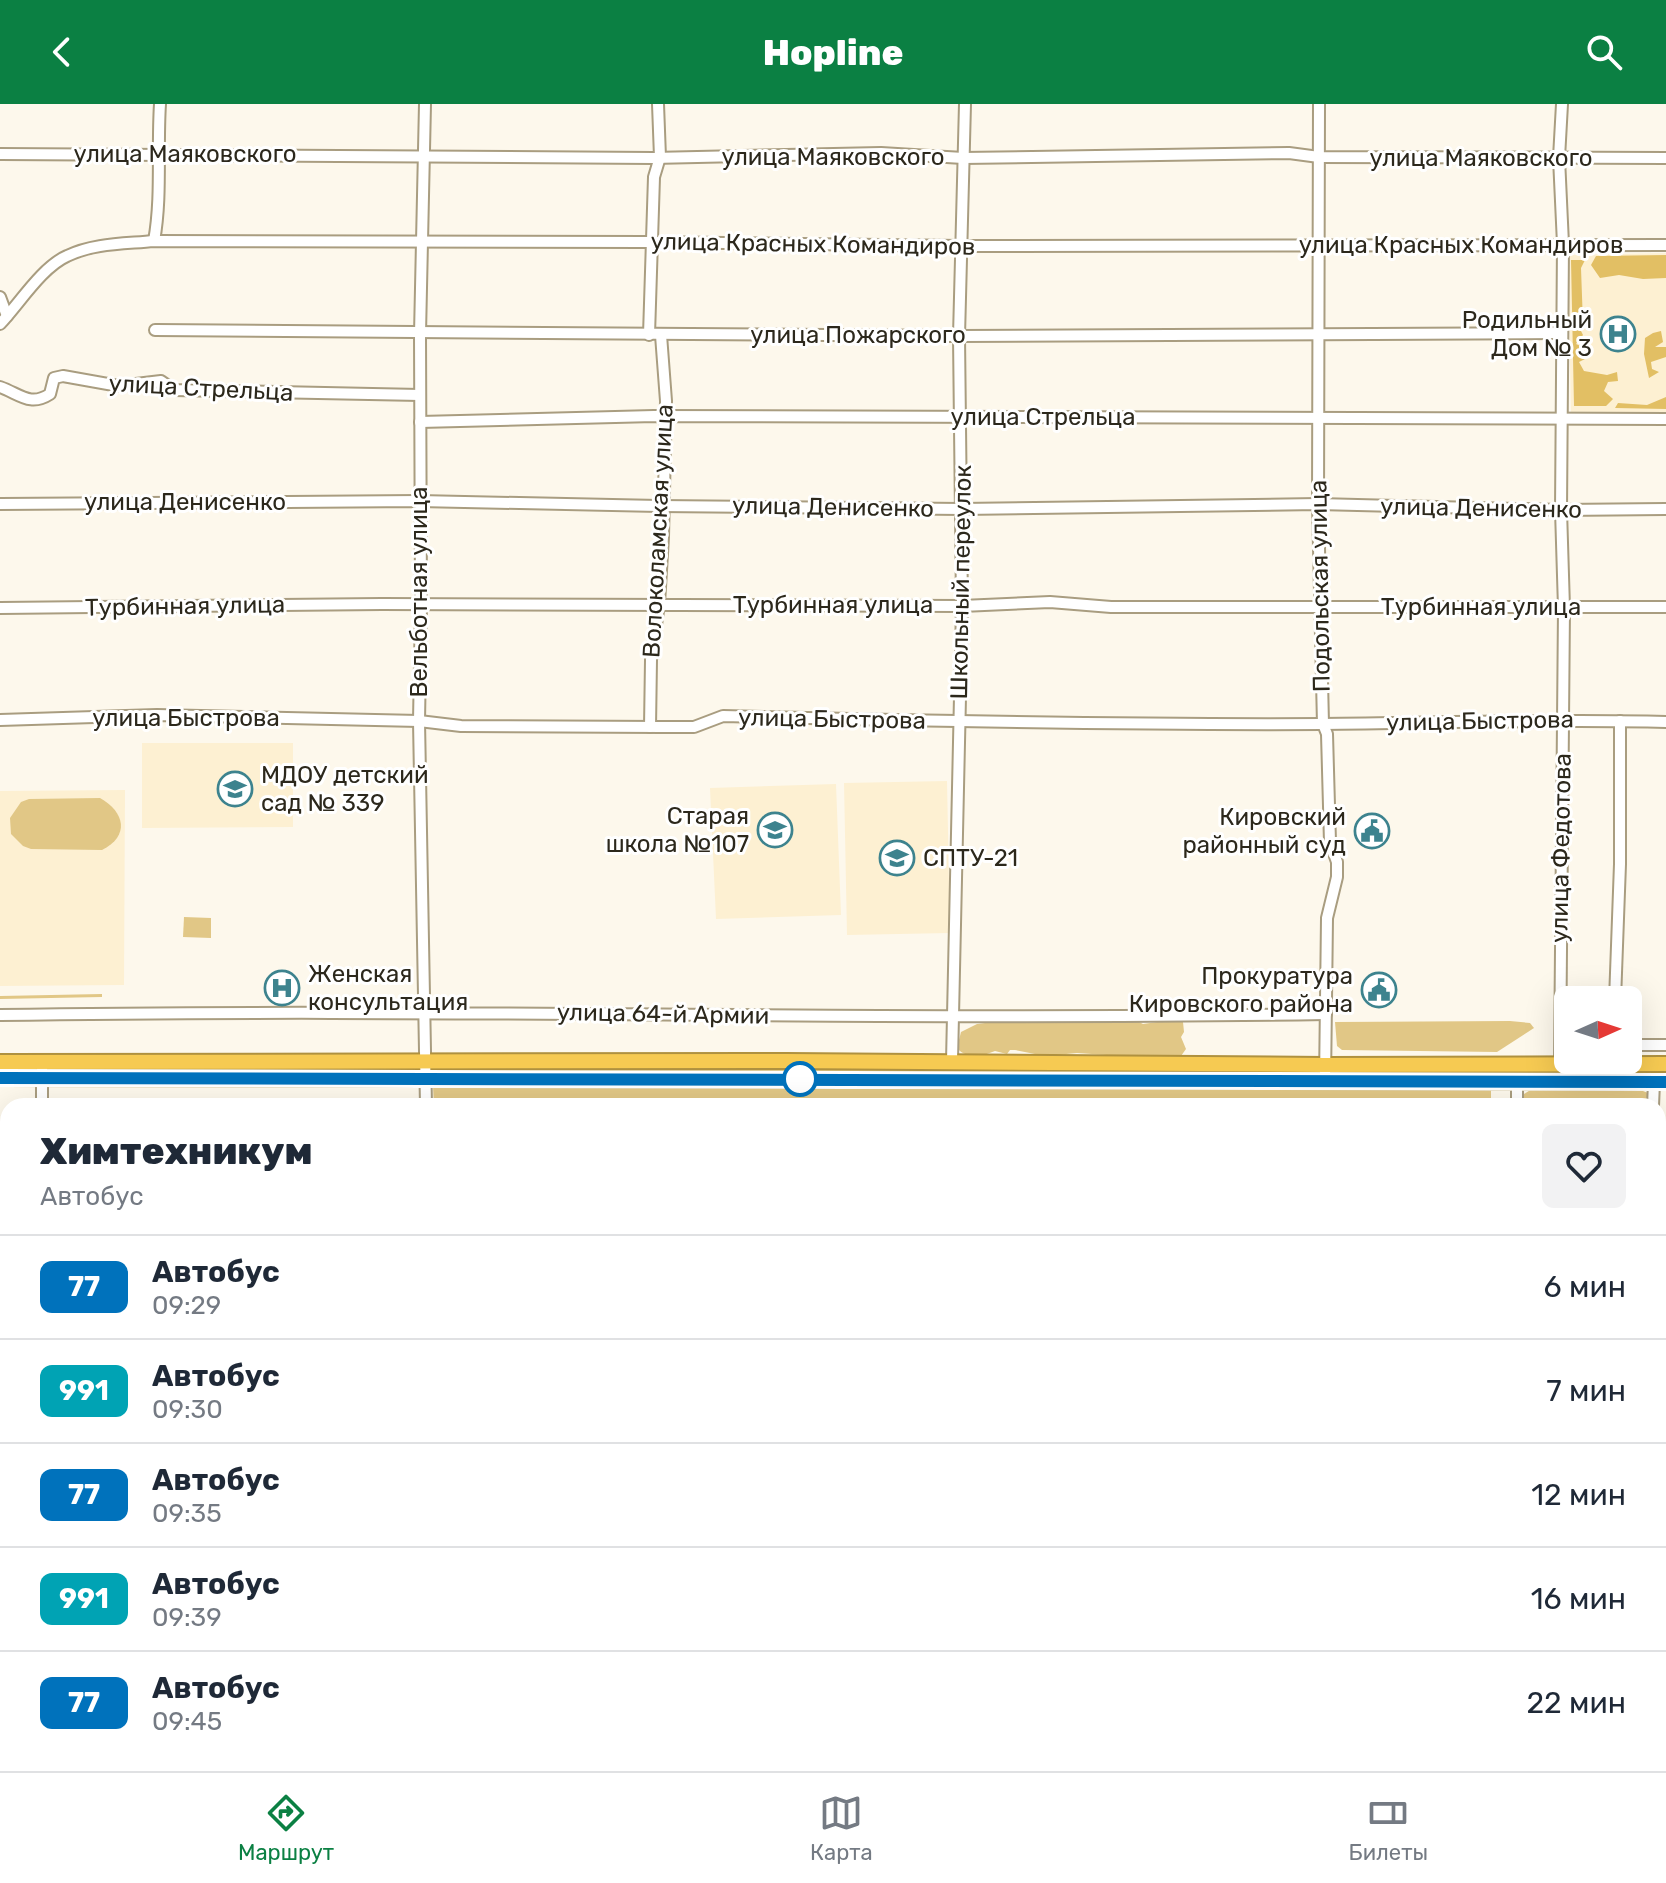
<!DOCTYPE html>
<html lang="ru">
<head>
<meta charset="utf-8">
<style>
  :root { --surface:#fff; --page:#f2f2f3; --text:#1f2937; --muted:#747a83; --line:#e0e1e3; --accent:#0b8043 }
  body { margin:0; font-family:Rubik,sans-serif; background:var(--page); color:var(--text); height:100vh; display:flex; flex-direction:column; font-size:30px; white-space:nowrap }
  * { box-sizing:border-box; margin:0 }
  p { font-size:26px; color:var(--muted) }
  .icon { flex:none; width:44px; height:44px; fill:none; stroke:currentColor; stroke-width:2; stroke-linecap:round; stroke-linejoin:round }
  .map { position:relative; flex:1; overflow:hidden }
  .details { position:absolute; left:0px; top:994px; width:1666px; height:674px; display:flex; flex-direction:column; background:var(--surface); border-radius:24px 24px 0 0; box-shadow:0 8px 32px #0002 }
  .details>* { flex:none }
  .badge { padding:0 16px; border-radius:12px; font-size:28px; line-height:52px }
  .needle { width:52px; rotate:87deg }
  .controls { position:absolute; left:1554px; top:882px; display:grid; gap:16px }
  .controls a { display:grid; place-items:center; width:88px; height:88px; border-radius:12px; background:var(--surface); box-shadow:0 8px 32px #0002; font-size:40px }
  .map>.badge { position:absolute; translate:-50% -50%; box-shadow:0 0 0 4px #fff }
  .round { display:grid; place-items:center; flex:none; width:84px; height:84px; border-radius:12px; background:var(--page) }
  .head { display:flex; align-items:center; justify-content:space-between; height:136px; padding:0 40px }
  h1 { font-size:38px; font-weight:800; line-height:60px }
  ul { padding:0; list-style:none }
  li { display:flex; align-items:center; gap:24px; height:104px; padding:0 40px; border-top:2px solid var(--line) }
  li div { flex:1 }
  li b { display:block; font-size:30px }
  li em { font-style:normal }
  li .badge { min-width:88px; font-weight:700; text-align:center }
  header { display:flex; justify-content:space-between; align-items:center; height:104px; padding:0 40px; background:var(--accent); color:#fff; font-size:36px; font-weight:800 }
  .tab-bar { display:flex; justify-content:space-around; align-items:center; height:112px; border-top:2px solid var(--line); background:var(--surface); font-size:22px; color:var(--muted) }
  .tab-bar a { display:grid; justify-items:center; gap:4px }
  .tab-bar .current { color:var(--accent) }
  .map>svg:first-child { display:block }
</style>
</head>
<body>
<header><svg class="icon" aria-label="back" viewBox="0 0 24 24"><path d="M15 5l-7 7 7 7"/></svg>Hopline<svg class="icon" aria-label="search" viewBox="0 0 24 24"><circle cx="10" cy="10" r="6"/><path d="M15 15l6 6"/></svg></header>
<div class="map">
<svg width="1666" height="1667" viewBox="0 0 1666 1667">
  <rect width="100%" height="100%" fill="#fdf8ec"/>
  <g fill="#fdf0d2">
    <path d="M1666 149V309L1571 311 1568 151Z"/>
    <path d="M142 639H293V723L142 724Z"/>
    <path d="M947 677 950 829 847 831 844 679Z"/>
    <path d="M836 680 841 811 716 815 710 684Z"/>
    <path d="M125 686 124 881 0 882V687Z"/>
    <path d="M8 1146V1353L0 1354V1147Z"/>
    <path d="M1093 1660H1223L1224 1667H1094Z"/>
  </g>
  <g fill="#e1c786">
    <path d="M100 694C125 708 130 732 102 746L31 745 23 742 11 730 10 714 21 698 29 695Z"/>
    <path d="M184 813 211 814V834L183 833Z"/>
    <path d="M102 890V893L0 895V892Z"/>
    <path d="M1083 915 1104 918 1115 915 1135 916 1143 920 1178 915 1183 918 1184 928 1181 933 1186 945 1181 952 1167 955 1077 949 1045 952 1015 946H1010L1007 950 995 947C983 952 967 956 957 944L961 928 977 920 993 918 1076 917Z"/>
    <path d="M1510 917 1530 919 1534 924 1497 948 1342 946 1337 942 1335 918Z"/>
    <path d="M407 962 409 965 405 967 60 969 56 966 58 964Z"/>
    <path d="M439 963 1122 965 1125 967 1122 970 440 968Z"/>
    <path d="M1161 965 1309 967 1307 971 1162 970Z"/>
    <path d="M1666 966V971H1339L1340 967Z"/>
    <path d="M433 982 1491 984V998H1481V1002H434Z"/>
    <path d="M1532 985H1638L1648 989 1650 1002H1522L1524 990Z"/>
    <path d="M0 1152 8 1153V1191H0Z"/>
    <path d="M1658 1574H1666V1667H1638V1660H1658Z"/>
    <path d="M198 1660H240L254 1667H199Z"/>
  </g>
  <g fill="#e2bf64">
    <path d="M1666 151V174L1643 175 1619 171 1600 174 1591 161 1596 152Z"/>
    <path d="M1571 156H1585L1581 164 1583 220 1581 227 1583 231 1576 240 1583 243 1588 248 1585 255 1579 258 1584 267 1607 271 1617 268 1618 277 1608 278 1604 287 1613 295 1606 302H1574Z"/>
    <path d="M1661 227 1663 238 1655 243H1666V253L1651 258 1652 265 1659 268 1649 274 1644 250 1645 234 1653 229Z"/>
    <path d="M1666 293V305L1615 304 1618 299 1647 301Z"/>
  </g>
  <g fill="none" stroke-linecap="round" stroke-linejoin="round">
    <g stroke="#a99d80" stroke-width="14">
      <g id="minor">
        <path d="M425 0 420 230 421 502 419 617 426 1002"/>
        <path d="M1319 0 1318 400 1323 620 1327 630 1330 738 1337 758V773L1327 814 1325 978"/>
        <path d="M0 50 653 54 881 49 963 54 1289 49 1319 53 1666 54"/>
        <path d="M154 137C162 93 157 46 160 0"/>
        <path d="M0 193 7 212"/>
        <path d="M0 220C19 200 42 163 67 152 94 139 124 140 154 137L648 138 962 142 1666 141"/>
        <path d="M155 226 959 232 1561 229"/>
        <path d="M649 231 654 73 660 53 658 0"/>
        <path d="M0 283C20 290 30 303 50 290L54 274 63 272 119 282 161 277 174 286 420 291"/>
        <path d="M420 318 654 312 1666 315"/>
        <path d="M0 400 419 397 659 402 962 405 1318 400 1561 406 1666 405"/>
        <path d="M0 504 382 500 962 502 1050 498 1111 503H1666"/>
        <path d="M0 616 157 611 419 617 461 622 662 623H694L723 612C923 617 1122 621 1322 620 1437 619 1551 615 1666 618"/>
        <path d="M650 623 651 556 659 500 663 433 666 297 661 231"/>
        <path d="M1615 896 1620 760V617"/>
        <path d="M0 911C442 904 884 917 1326 910"/>
        <path d="M1628 941H1666"/>
        <path d="M952 957 962 502 959 232 965 0"/>
        <path d="M1560 959 1564 504 1561 406 1563 140 1559 54 1562 0"/>
        <path d="M1517 978V1002"/>
        <path d="M42 1002V959"/>
        <path d="M1653 1002 1654 978"/>
        <path d="M1658 1025H1666"/>
        <path d="M503 1667V1660"/>
        <path d="M777 1667V1660"/>
      </g>
    </g>
    <g stroke="#af913f" stroke-width="16">
      <g id="major">
        <path d="M0 1516H8"/>
        <path d="M1658 1516H1666"/>
        <path d="M1658 1558H1666"/>
      </g>
    </g>
    <g stroke="#af913f" stroke-width="18">
      <g id="highway">
        <path d="M0 958 787 957 1325 961 1666 960"/>
        <path d="M0 974 1666 978"/>
      </g>
    </g>
    <use href="#minor" stroke="#fff" stroke-width="10"/>
    <use href="#major" stroke="#fadf97" stroke-width="12"/>
    <use href="#highway" stroke="#f6ca52" stroke-width="14"/>
  </g>
  <g fill="none" stroke-linecap="round" stroke-linejoin="round">
    <g stroke="#fff" stroke-width="18">
      <path id="line" d="M0 974 1666 978"/>
    </g>
    <use href="#line" stroke="#0072bc" stroke-width="12"/>
  </g>
  <defs>
    <g id="hospital-ring" transform="scale(1.8)"><circle r="9.5" fill="#fff" stroke="#3d838e" stroke-width="1.5"/><path d="M-5-5h3v3.5h4V-5h3V5h-3V1.5h-4V5h-3Z" fill="#3d838e"/></g>
    <g id="school-ring" transform="scale(1.8)"><circle r="9.5" fill="#fff" stroke="#3d838e" stroke-width="1.5"/><path d="M0-5L7-2L0 1L-7-2ZM-4 1L0 2.5L4 1V4Q0 6-4 4Z" fill="#3d838e"/></g>
    <g id="civic-ring" transform="scale(1.8)"><circle r="9.5" fill="#fff" stroke="#3d838e" stroke-width="1.5"/><path d="M-.6-6.5H3V-4.5H.6V-3L4-1V1h2V6H-6V1h2V-1L-.6-3ZM-1.2 2.5V6h2.4V2.5Z" fill="#3d838e"/></g>
    <g id="university-ring" transform="scale(1.8)"><circle r="9.5" fill="#fff" stroke="#3d838e" stroke-width="1.5"/><path d="M0-5L7-2L0 1L-7-2ZM-4 1L0 2.5L4 1V4Q0 6-4 4Z" fill="#3d838e"/></g>
  </defs>
  <g fill-rule="evenodd">
    <use href="#hospital-ring" x="1618" y="230"/>
    <use href="#school-ring" x="235" y="685"/>
    <use href="#school-ring" x="775" y="726"/>
    <use href="#civic-ring" x="1372" y="727"/>
    <use href="#university-ring" x="897" y="754"/>
    <use href="#hospital-ring" x="282" y="884"/>
    <use href="#civic-ring" x="1379" y="886"/>
  </g>
  <circle fill="#fff" stroke="#0072bc" stroke-width="4" cx="800" cy="975" r="16"/>
  <g text-anchor="middle" stroke-width="6" stroke-linejoin="round" paint-order="stroke">
    <g font-size="24" fill="#2c281c" stroke="#fff">
      <text x="185" y="58">улица Маяковского</text>
      <text x="833" y="61">улица Маяковского</text>
      <text x="1481" y="62">улица Маяковского</text>
      <text transform="translate(813 140) rotate(1)" y="8">улица Красных Командиров</text>
      <text x="1461" y="149">улица Красных Командиров</text>
      <text x="858" y="239">улица Пожарского</text>
      <text transform="translate(201 284) rotate(3)" y="8">улица Стрельца</text>
      <text x="1043" y="321">улица Стрельца</text>
      <text x="185" y="406">улица Денисенко</text>
      <text transform="translate(833 403) rotate(1)" y="8">улица Денисенко</text>
      <text transform="translate(1481 404) rotate(1)" y="8">улица Денисенко</text>
      <text transform="translate(658 427) rotate(-87)" y="8">Волоколамская улица</text>
      <text transform="translate(961 478) rotate(-89)" y="8">Школьный переулок</text>
      <text transform="translate(1320 482) rotate(-91)" y="8">Подольская улица</text>
      <text transform="translate(419 488) rotate(-90)" y="8">Вельботная улица</text>
      <text x="833" y="509">Турбинная улица</text>
      <text transform="translate(185 502) rotate(-1)" y="8">Турбинная улица</text>
      <text x="1481" y="511">Турбинная улица</text>
      <text x="186" y="622">улица Быстрова</text>
      <text transform="translate(832 615) rotate(1)" y="8">улица Быстрова</text>
      <text transform="translate(1480 617) rotate(-1)" y="8">улица Быстрова</text>
      <text transform="translate(1561 744) rotate(-89)" y="8">улица Федотова</text>
      <text transform="translate(663 910) rotate(1)" y="8">улица 64-й Армии</text>
    </g>
    <g font-size="24" fill="#2c281c" stroke="#fff" text-anchor="end">
      <text x="1592" y="224">Родильный<tspan x="1592" dy="28">Дом № 3</tspan></text>
      <text x="261" y="679" text-anchor="start">МДОУ детский<tspan x="261" dy="28">сад № 339</tspan></text>
      <text x="749" y="720">Старая<tspan x="749" dy="28">школа №107</tspan></text>
      <text x="1346" y="721">Кировский<tspan x="1346" dy="28">районный суд</tspan></text>
      <text x="923" y="762" text-anchor="start">СПТУ-21</text>
      <text x="308" y="878" text-anchor="start">Женская<tspan x="308" dy="28">консультация</tspan></text>
      <text x="1353" y="880">Прокуратура<tspan x="1353" dy="28">Кировского района</tspan></text>
    </g>
  </g>
</svg>
<div class="controls">
<a><svg class="needle" viewBox="-14 -14 28 28"><path d="M0-13l5 13h-10z" fill="#e53935"/><path d="M0 13l5-13h-10z" fill="#747a83"/></svg></a>
</div>
<section class="details">
<div class="head"><div><h1>Химтехникум</h1><p>Автобус</p></div><a class="round"><svg class="icon" aria-label="heart" viewBox="0 0 24 24"><path d="M12 20l-8-8c-3-5 5-10 8-4 3-6 11-1 8 4z"/></svg></a></div>
<ul>
<li><span class="badge" style="background:#0072bc;color:#fff">77</span><div><b>Автобус</b><p>09:29</p></div><em>6 мин</em></li>
<li><span class="badge" style="background:#00a3b4;color:#fff">991</span><div><b>Автобус</b><p>09:30</p></div><em>7 мин</em></li>
<li><span class="badge" style="background:#0072bc;color:#fff">77</span><div><b>Автобус</b><p>09:35</p></div><em>12 мин</em></li>
<li><span class="badge" style="background:#00a3b4;color:#fff">991</span><div><b>Автобус</b><p>09:39</p></div><em>16 мин</em></li>
<li><span class="badge" style="background:#0072bc;color:#fff">77</span><div><b>Автобус</b><p>09:45</p></div><em>22 мин</em></li>
</ul>
</section>
</div>
<nav class="tab-bar">
<a class="current"><svg class="icon" aria-label="directions" viewBox="0 0 24 24"><path d="M12 3l9 9-9 9-9-9zM9 14v-3h6M13 9l2 2-2 2"/></svg>Маршрут</a>
<a><svg class="icon" aria-label="map" viewBox="0 0 24 24"><path d="M3 6l6-2 6 2 6-2v14l-6 2-6-2-6 2zM9 4v14M15 6v14"/></svg>Карта</a>
<a><svg class="icon" aria-label="tickets" viewBox="0 0 24 24"><path d="M3 7h18v10H3zM15 7v10"/></svg>Билеты</a>
</nav>
</body>
</html>
